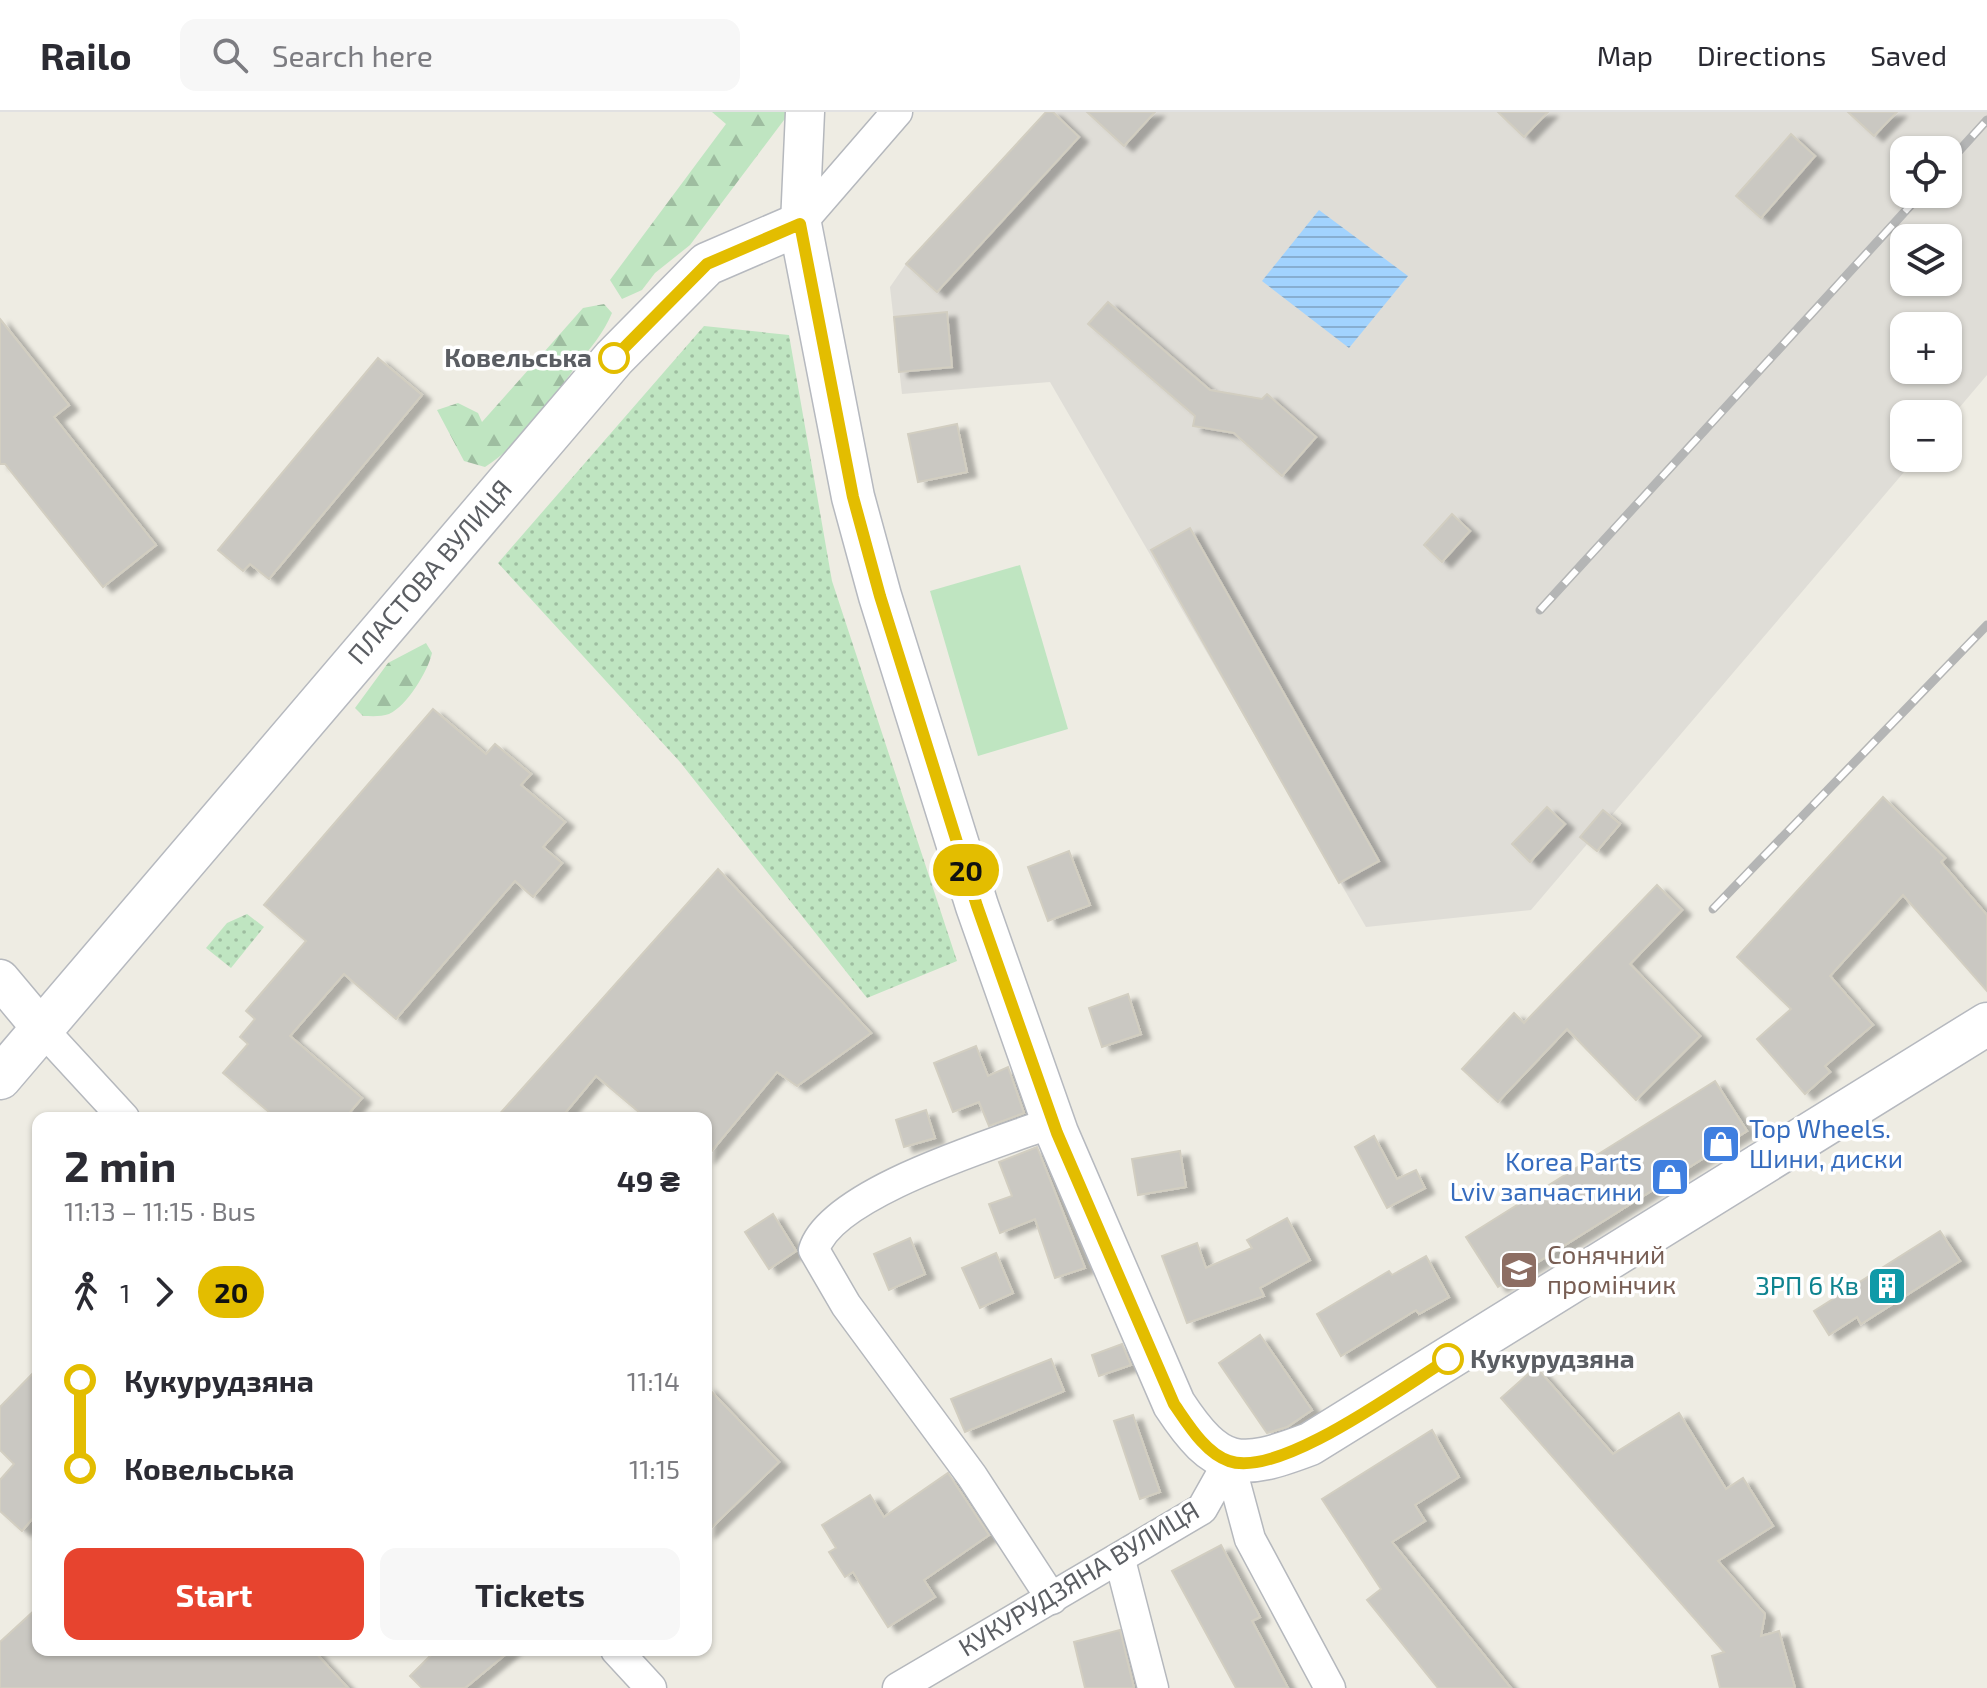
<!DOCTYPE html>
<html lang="en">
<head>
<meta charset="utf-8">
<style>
  :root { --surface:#fff; --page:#f7f7f7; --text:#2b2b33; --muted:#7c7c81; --line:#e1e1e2; --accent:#e7442f }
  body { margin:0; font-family:"Exo 2",sans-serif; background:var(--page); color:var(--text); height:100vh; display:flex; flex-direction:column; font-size:30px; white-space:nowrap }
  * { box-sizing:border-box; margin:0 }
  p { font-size:26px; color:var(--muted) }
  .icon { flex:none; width:44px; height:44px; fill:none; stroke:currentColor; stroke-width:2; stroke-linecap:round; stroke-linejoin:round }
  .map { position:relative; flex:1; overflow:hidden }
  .side { position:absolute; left:32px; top:1000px; width:680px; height:544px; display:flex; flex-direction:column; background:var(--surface); border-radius:16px; box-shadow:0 2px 6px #0004 }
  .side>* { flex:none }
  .badge { padding:0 16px; border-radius:26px; font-size:28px; line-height:52px }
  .tools { position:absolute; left:1890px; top:24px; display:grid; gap:16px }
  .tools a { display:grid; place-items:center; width:72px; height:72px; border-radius:16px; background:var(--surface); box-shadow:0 2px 6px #0004; font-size:40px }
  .map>.badge { position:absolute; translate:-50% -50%; box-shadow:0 0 0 4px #fff }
  .legs { display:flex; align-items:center; gap:12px; height:88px; padding:0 32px; font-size:26px }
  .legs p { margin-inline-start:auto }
  .summary { display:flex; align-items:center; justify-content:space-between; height:136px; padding:0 32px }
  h1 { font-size:44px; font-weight:700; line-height:60px }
  .button { display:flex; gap:16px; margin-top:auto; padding:16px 32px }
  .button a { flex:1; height:92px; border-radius:16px; background:var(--accent); color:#fff; font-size:32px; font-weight:700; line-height:92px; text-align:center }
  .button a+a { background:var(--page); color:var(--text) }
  ul { padding:0 32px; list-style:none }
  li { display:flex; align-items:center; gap:28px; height:88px; font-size:30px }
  li i { display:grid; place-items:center; width:12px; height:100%; margin:0 10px; background:currentColor }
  li i::after { content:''; width:20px; height:20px; margin:-10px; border:6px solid; border-radius:50%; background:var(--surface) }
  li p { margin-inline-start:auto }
  li:first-child i { background:linear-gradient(#0000 50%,currentColor 0) }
  li:last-child i { background:linear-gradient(currentColor 50%,#0000 0) }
  header { display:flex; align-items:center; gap:48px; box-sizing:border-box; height:112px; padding:0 40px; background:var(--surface); border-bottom:2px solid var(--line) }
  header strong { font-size:38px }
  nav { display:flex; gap:44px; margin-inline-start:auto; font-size:28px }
  .search { width:560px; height:72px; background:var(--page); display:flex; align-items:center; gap:20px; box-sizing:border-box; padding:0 28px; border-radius:16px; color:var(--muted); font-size:30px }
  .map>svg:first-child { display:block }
</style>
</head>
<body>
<header>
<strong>Railo</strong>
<div class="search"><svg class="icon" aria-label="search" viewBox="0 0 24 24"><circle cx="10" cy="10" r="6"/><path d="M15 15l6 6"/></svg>Search here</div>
<nav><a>Map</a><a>Directions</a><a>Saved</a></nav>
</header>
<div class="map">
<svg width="1987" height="1576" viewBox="0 0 1987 1576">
  <defs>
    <pattern id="grass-dots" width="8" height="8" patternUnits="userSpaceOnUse" patternTransform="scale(2)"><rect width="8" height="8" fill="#bfe5c1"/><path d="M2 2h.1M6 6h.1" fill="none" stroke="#9ebda0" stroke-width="1.8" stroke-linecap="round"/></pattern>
    <pattern id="forest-firs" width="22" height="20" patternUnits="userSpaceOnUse" patternTransform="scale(2)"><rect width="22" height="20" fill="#bfe5c1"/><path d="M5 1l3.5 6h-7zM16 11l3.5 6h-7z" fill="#9ebda0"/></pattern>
    <pattern id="water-rules" width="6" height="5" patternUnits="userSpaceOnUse" patternTransform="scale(2)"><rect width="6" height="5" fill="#a2d3fe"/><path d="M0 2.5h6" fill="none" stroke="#87aed1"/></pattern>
    <filter id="shadow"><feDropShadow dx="9" dy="5" stdDeviation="2" flood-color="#0004"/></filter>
  </defs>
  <rect width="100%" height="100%" fill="#eeece3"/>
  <path fill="#dfddd7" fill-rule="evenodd" d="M1046 0H1987V263L1948 309V302H1904V346H1916L1531 798 1366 815 1050 270 902 282 890 175 906 152ZM1904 38H1948V82H1904ZM1904 126H1948V170H1904ZM1904 214H1948V258H1904Z"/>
  <g fill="url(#grass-dots)">
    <path d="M704 214 789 223 832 469 957 849 867 886 680 650 498 451Z"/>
    <path d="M247 802 264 815 231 856 206 836 227 811Z"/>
  </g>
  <g fill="url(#forest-firs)">
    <path d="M712 0H790L690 133 655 161 642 178 622 187 610 168 726 12Z"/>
    <path d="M604 192 612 201C603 222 591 235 577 253 550 289 524 330 485 355L464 349 437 298 458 291 478 301 482 310 583 196Z"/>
    <path d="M426 531 432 541C428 559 407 594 389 602 381 605 371 604 363 604L355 596 388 551Z"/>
  </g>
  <path fill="#bfe5c1" d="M1020 453 1068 617 978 644 930 479Z"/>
  <path fill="url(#water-rules)" d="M1319 98 1408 164 1349 236 1262 169Z"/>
  <g fill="#cac8c2" stroke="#d2cec1" stroke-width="2" filter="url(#shadow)">
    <path d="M1046 0H1053L1079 25 937 180 906 152Z"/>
    <path d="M1087 0H1155L1124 34Z"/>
    <path d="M1498 0H1548L1524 25Z"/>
    <path d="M1848 0H1897L1874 24Z"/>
    <path d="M1791 22 1815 44 1761 106 1736 84Z"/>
    <path d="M1108 190 1210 278 1262 287 1267 282 1316 325 1282 364 1234 321 1193 314 1195 304 1088 212Z"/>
    <path d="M947 200 952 255 899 260 894 205Z"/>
    <path d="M0 207 69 293 54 305 156 433 103 475 5 352H0Z"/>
    <path d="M378 246 422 283 269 467 250 452 243 459 218 438Z"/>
    <path d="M957 312 967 360 918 370 908 322Z"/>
    <path d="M1452 402 1470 419 1442 450 1424 433Z"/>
    <path d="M1190 416 1379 749 1339 771 1151 438Z"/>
    <path d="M433 597 486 642 495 632 531 662 521 673 565 710 543 735 562 751 533 785 515 769 396 907 344 862 290 924 362 986 345 1006H276L223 961 248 932 240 925 255 907 246 899 306 829 264 793Z"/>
    <path d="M1883 685 1945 746 1941 750 1987 803V879L1903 783 1830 864 1873 913 1825 954 1830 960 1805 982 1757 927 1791 897 1737 845Z"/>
    <path d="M1547 695 1565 712 1530 750 1512 732Z"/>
    <path d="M1603 698 1620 712 1597 739 1580 725Z"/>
    <path d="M1069 739 1090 793 1048 809 1028 755Z"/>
    <path d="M718 757 871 921 797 974 777 960 706 1046V1006H646L596 964 561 1006H496Z"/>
    <path d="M1657 773 1682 798 1630 852 1700 924 1636 988 1567 917 1498 990 1462 957 1514 901 1524 911Z"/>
    <path d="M1128 882 1141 922 1102 935 1089 896Z"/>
    <path d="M976 934 988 964 1008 955 1024 1001 989 1014 979 990 953 1000 934 951Z"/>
    <path d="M1715 969 1747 1019 1498 1175 1466 1125Z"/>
    <path d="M926 998 935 1026 904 1035 896 1008Z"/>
    <path d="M1374 1024 1397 1067 1416 1058 1425 1076 1387 1096 1355 1035Z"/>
    <path d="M1037 1035 1085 1156 1055 1166 1035 1107 1000 1121 989 1092 1012 1084 999 1050Z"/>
    <path d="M1180 1039 1186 1075 1138 1083 1132 1047Z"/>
    <path d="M773 1102 796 1139 769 1157 745 1120Z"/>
    <path d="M1287 1106 1310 1148 1260 1176 1264 1184 1187 1211 1162 1144 1197 1131 1206 1156 1252 1136 1247 1128Z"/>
    <path d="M1940 1119 1960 1149 1861 1212 1857 1205 1829 1223 1814 1199Z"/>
    <path d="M910 1126 925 1162 889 1178 874 1142Z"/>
    <path d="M996 1141 1013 1181 980 1196 962 1156Z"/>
    <path d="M1426 1144 1449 1185 1419 1202 1416 1198 1341 1244 1317 1202 1389 1159 1392 1163Z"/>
    <path d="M1260 1223 1312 1298 1287 1315 1267 1321 1219 1251Z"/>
    <path d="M1122 1232 1131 1253 1099 1264 1092 1243Z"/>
    <path d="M1051 1247 1064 1279 965 1320 951 1287Z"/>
    <path d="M1536 1255 1613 1342 1679 1301 1726 1377 1743 1366 1773 1414 1718 1449 1765 1502 1761 1524 1779 1519 1795 1576H1720L1712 1544 1724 1540 1501 1286Z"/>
    <path d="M38 1256V1400L22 1419 0 1399V1368L14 1352 0 1338V1295Z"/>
    <path d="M706 1274 779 1350 706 1421Z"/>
    <path d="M1133 1303 1160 1380 1140 1387 1114 1309Z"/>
    <path d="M1432 1318 1459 1365 1415 1393 1425 1409 1392 1430 1511 1576H1438L1367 1488 1381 1477 1322 1387Z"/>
    <path d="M948 1361 989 1423 924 1468 935 1485 888 1515 853 1460 845 1465 829 1440 836 1436 822 1413 870 1383 884 1405Z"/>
    <path d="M1221 1433 1260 1505 1252 1509 1288 1576H1236L1172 1459Z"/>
    <path d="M38 1495V1538H313L348 1576H0V1530Z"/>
    <path d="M1120 1518 1134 1576H1085L1074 1530Z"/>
    <path d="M436 1538H511L465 1576H422L410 1564Z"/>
  </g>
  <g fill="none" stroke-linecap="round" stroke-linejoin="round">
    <g stroke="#b5b8bd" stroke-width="33">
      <g id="minor">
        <path d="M800 112 897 0"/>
        <path d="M42 917 124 1006"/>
        <path d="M1229 1349 1250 1427 1330 1576"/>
        <path d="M1120 1448 1153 1576"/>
        <path d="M1052 1487 972 1364 846 1193 814 1138C831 1080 998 1031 1053 1010"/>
        <path d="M616 1538 651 1576"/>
        <path d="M898 1576 1202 1397 1229 1349"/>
      </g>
    </g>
    <g stroke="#b5b8bd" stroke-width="41">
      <g id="tertiary">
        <path d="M800 112 805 0"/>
        <path d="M0 867 42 917"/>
      </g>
    </g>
    <g stroke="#b6b9bf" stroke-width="45">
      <path id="secondary" d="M0 966 614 246 707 152 800 112 853 385 880 484 977 794 1057 1021 1174 1292C1218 1359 1239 1359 1310 1332L1987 912"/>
    </g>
    <use href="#minor" stroke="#fff" stroke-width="30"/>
    <use href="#tertiary" stroke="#fff" stroke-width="38"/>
    <use href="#secondary" stroke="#fff" stroke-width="42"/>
    <g stroke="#b4b5b5" stroke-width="9">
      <g id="rail">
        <path d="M1948 51 1987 8"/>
        <path d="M1540 498 1921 82"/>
        <path d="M1713 797 1987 513"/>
      </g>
    </g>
    <use href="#rail" stroke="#fff" stroke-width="6" stroke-dasharray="18" stroke-linecap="butt"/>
  </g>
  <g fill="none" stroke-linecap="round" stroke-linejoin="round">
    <g stroke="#fff" stroke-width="18">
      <path id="line-1" d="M614 246 707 152 800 112 853 385 880 484 977 794 1057 1021 1174 1292C1188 1312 1205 1341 1229 1349 1279 1367 1404 1274 1448 1247"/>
    </g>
    <use href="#line-1" stroke="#e3bd00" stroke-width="12"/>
  </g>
  <defs>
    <g id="shop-square" transform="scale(2)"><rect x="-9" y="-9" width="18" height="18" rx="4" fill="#3f7fe0" stroke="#fff"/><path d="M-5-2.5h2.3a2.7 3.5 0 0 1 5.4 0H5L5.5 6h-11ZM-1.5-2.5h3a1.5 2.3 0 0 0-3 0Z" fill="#fff"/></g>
    <g id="school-square" transform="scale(2)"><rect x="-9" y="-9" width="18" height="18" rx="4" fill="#8d6e63" stroke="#fff"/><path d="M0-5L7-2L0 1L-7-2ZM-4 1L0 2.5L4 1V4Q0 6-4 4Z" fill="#fff"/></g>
    <g id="building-square" transform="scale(2)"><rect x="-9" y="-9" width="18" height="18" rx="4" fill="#0f9aa8" stroke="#fff"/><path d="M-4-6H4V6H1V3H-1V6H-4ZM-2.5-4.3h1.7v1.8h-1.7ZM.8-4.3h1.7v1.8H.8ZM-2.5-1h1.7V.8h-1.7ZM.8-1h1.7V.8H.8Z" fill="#fff"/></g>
  </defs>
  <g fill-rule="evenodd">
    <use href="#shop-square" x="1721" y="1032"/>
    <use href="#shop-square" x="1670" y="1065"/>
    <use href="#school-square" x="1519" y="1158"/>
    <use href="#building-square" x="1887" y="1174"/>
  </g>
  <g fill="#fff" stroke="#e3bd00" stroke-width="4">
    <circle cx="614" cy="246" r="14"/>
    <circle cx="1448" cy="1247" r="14"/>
  </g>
  <g text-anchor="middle" stroke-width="7" stroke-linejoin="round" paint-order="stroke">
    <g font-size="26" font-weight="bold" fill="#5b5e63" stroke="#fff" text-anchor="end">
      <text x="592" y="255">Ковельська</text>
      <text x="1470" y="1256" text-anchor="start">Кукурудзяна</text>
    </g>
    <g font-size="26" fill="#5b5e63" stroke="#fff">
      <text transform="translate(430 460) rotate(-49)" y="9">ПЛАСТОВА ВУЛИЦЯ</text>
      <text transform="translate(1079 1467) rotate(-31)" y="9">КУКУРУДЗЯНА ВУЛИЦЯ</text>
    </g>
    <g font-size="26" fill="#366cbe" stroke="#fff" text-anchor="start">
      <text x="1749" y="1026">Top Wheels.<tspan x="1749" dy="30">Шини, диски</tspan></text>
      <text x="1642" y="1059" text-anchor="end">Korea Parts<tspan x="1642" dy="30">Lviv запчастини</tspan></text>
    </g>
    <g font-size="26" fill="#785e54" stroke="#fff" text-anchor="start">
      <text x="1547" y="1152">Сонячний<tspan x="1547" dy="30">промінчик</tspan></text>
    </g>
    <g font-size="26" fill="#0d838f" stroke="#fff" text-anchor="end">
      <text x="1859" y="1183">ЗРП 6 Кв</text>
    </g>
  </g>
</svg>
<div class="tools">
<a><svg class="icon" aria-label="locate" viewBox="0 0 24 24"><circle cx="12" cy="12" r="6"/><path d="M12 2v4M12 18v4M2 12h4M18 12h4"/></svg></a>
<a><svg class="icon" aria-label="layers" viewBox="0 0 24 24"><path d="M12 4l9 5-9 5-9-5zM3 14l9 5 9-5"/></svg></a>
<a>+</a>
<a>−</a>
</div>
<b class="badge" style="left:966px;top:758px;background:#e3bd00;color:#111">20</b>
<section class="side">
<div class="summary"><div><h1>2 min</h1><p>11:13 – 11:15 · Bus</p></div><b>49 ₴</b></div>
<div class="legs"><svg class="icon" aria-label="walk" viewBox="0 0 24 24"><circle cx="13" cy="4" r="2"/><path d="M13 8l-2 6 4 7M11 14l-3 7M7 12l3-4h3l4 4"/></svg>1<svg class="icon" aria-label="forward" viewBox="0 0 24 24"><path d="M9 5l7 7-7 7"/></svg><b class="badge" style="background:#e3bd00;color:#111">20</b></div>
<ul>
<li><i style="color:#e3bd00"></i><b>Кукурудзяна</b><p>11:14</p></li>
<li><i style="color:#e3bd00"></i><b>Ковельська</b><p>11:15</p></li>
</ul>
<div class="button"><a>Start</a><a>Tickets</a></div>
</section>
</div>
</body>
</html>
